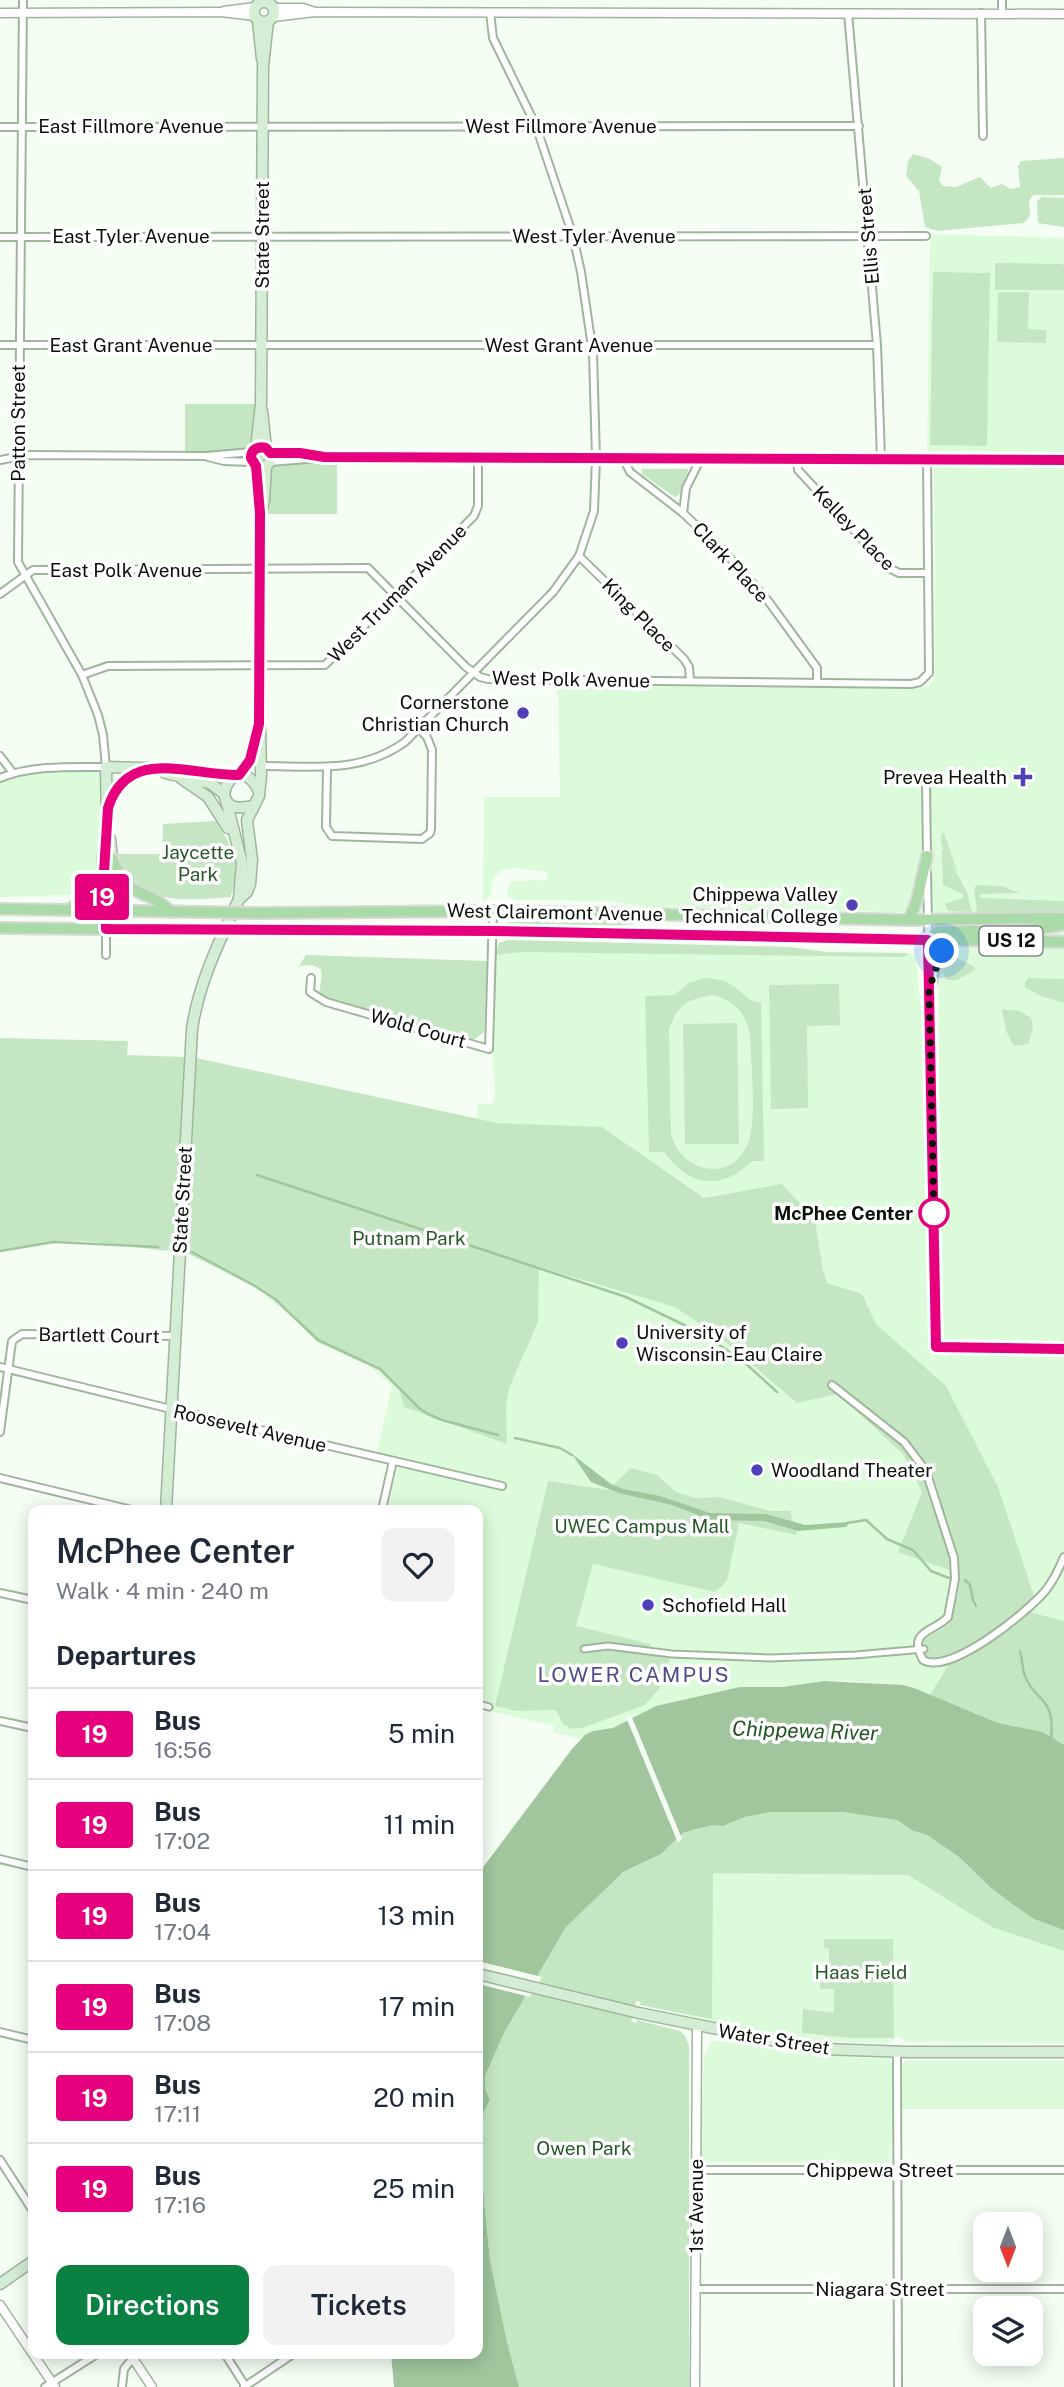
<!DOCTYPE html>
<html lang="en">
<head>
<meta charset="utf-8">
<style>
  :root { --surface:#fff; --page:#f2f2f3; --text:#1f2937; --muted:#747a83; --line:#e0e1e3; --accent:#0b8043 }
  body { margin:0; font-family:"Public Sans",sans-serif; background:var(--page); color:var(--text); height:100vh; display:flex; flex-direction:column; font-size:26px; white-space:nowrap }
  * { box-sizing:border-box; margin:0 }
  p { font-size:23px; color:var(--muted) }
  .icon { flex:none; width:38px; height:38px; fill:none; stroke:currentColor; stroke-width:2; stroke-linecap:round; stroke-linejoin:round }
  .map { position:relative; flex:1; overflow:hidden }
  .panel { position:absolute; left:28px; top:1505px; width:455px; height:854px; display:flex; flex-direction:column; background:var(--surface); border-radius:14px; box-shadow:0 4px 18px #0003 }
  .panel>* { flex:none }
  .badge { padding:0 14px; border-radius:5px; font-size:24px; line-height:46px }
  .needle { width:46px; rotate:180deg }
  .tools { position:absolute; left:973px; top:2212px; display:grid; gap:14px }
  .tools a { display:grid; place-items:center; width:70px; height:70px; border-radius:14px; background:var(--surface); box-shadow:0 4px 18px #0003; font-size:35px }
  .you { position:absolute; width:35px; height:35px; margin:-18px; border:5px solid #fff; border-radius:50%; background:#1a73e8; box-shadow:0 0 0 10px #1a73e833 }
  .map>.badge { position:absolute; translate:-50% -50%; box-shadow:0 0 0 4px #fff }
  h2 { padding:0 28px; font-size:26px; line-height:63px }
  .round { display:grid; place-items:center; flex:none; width:74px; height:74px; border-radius:14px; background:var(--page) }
  .head { display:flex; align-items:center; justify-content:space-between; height:119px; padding:0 28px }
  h1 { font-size:33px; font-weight:600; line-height:52px }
  .action { display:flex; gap:14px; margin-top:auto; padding:14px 28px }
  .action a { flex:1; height:80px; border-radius:14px; background:var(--accent); color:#fff; font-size:28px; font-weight:600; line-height:80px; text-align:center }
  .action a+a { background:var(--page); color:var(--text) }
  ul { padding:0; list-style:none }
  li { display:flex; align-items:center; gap:21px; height:91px; padding:0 28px; border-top:2px solid var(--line) }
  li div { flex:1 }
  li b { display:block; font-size:26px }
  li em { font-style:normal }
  li .badge { min-width:77px; font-weight:700; text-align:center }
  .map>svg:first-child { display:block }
</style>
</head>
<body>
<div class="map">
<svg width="1064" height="2387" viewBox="0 0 1064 2387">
  <rect width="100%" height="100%" fill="#f4fef3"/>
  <g fill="#dcfbda">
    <path d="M930 234 1064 238V460L927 459Z"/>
    <path d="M1053 464 1064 467V1345L944 1344 941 1339 937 1199 939 1177V972L942 958 951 948 952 913 647 907 607 901 516 900 509 897 507 893 510 882 532 880 547 881V872L517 868 500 871 494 877 490 895 483 904 484 797H560L558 686 919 688 928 686 934 679 935 671 934 467 936 465 1043 466Z"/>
    <path d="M106 767 103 858 94 894 0 897V778L13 773Z"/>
    <path d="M508 940 789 947 826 952 907 953 913 954 916 958 926 1066 922 1083 923 1123 927 1136 931 1334 927 1346 935 1354H1064V1745L1043 1732 998 1723 914 1688 849 1681H824L656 1706 613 1728 593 1731 581 1739 553 1732 554 1726 478 1708V1510H388L400 1458 377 1452 392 1386 369 1366 316 1342 291 1316 255 1288 187 1253 196 1058 477 1119 478 1104H492L495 1096 493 1056 495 951 499 943Z"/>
    <path d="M745 1817 1064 1930V2043L906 2042 901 2038 895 2037 888 2043H884L825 2041 774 2035 640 2005 641 2002 566 1927Z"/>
    <path d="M724 2039 788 2053 890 2059 893 2066 891 2161 887 2163 703 2162 701 2154 704 2057 710 2043Z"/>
    <path d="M905 2061H1064V2109H901L902 2068Z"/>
  </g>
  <g fill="#c5e6c3" fill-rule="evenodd">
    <path d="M913 154 930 159 942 167 939 181 943 186 956 187 980 177 991 188 1002 184 1010 189 1020 187 1018 167 1021 161 1064 158V195H1033L1029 201 1030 216 1024 223 937 231 925 227 919 191 906 176 908 161Z"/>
    <path d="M1042 197 1064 198V227L1038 223 1037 201Z"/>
    <path d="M995 263 1062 264 1064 266V290H995Z"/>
    <path d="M933 272 990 273 987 446 930 445Z"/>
    <path d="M998 292H1029L1028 329 1046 330V343L997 342Z"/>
    <path d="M185 404H261L269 450 337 457V514H260L251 462 185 456Z"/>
    <path d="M642 469H688V471L679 495 675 497 642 474Z"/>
    <path d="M216 821C232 846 244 868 230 897 188 901 129 906 118 854H162L163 824Z"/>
    <path d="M942 833H944L958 874 944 851 967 892 972 912 948 911 945 904 963 898V894L943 885 942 850 944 849 941 844Z"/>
    <path d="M977 885 1001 886 1020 893 983 894 980 895V898L1064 901V913L977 912 974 888Z"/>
    <path d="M590 920 651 921V923L596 927 507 925V922Z"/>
    <path d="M508 940 789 947 826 952 907 953 906 956 901 957 522 952 495 955 499 943Z"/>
    <path d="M947 954 974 966 975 970 957 980H947L942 972Z"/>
    <path d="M306 955 487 961 484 1032 475 1039 468 1040 322 997 319 994 322 976 321 969 312 965 299 966Z"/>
    <path d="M704 978C714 979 723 979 732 985 743 992 747 1002 761 1002L764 1161H752C721 1192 688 1186 664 1152H649L645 996 674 995 689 983ZM714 995C736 1002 746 1013 750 1035 751 1062 757 1121 748 1143 732 1185 678 1172 671 1132L669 1030C677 1004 688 999 714 995Z"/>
    <path d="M1028 978 1064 979V1003L1041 996 1025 987V982Z"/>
    <path d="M839 984 840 1025 807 1026 808 1108 771 1109 769 985Z"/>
    <path d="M1002 1009 1020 1011 1031 1018 1033 1029 1028 1044 1014 1046 1006 1031Z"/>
    <path d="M737 1023 739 1144H685L683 1024Z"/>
    <path d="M0 1038 128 1041 127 1055 186 1057 174 1251C134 1249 95 1238 54 1242 36 1244 19 1250 0 1251Z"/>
    <path d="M196 1058 497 1123 602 1127 704 1198 782 1184 815 1220 823 1271 827 1283 862 1294 876 1324 946 1386 998 1487 1036 1602 1025 1611 1064 1621V1745L1043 1732 998 1723 930 1695 949 1664 947 1656 936 1660 926 1658 923 1640 947 1626 953 1618 961 1574 898 1552 922 1492 903 1454 838 1394 797 1403 722 1339 675 1307 539 1267 538 1322 509 1388 506 1406 507 1444 404 1407 398 1385 381 1369 318 1340 287 1308 255 1286 187 1253Z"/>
    <path d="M631 1468 657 1475 676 1492 695 1498 719 1497 770 1511H790L797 1535 739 1523 727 1581 715 1592 593 1564 576 1626 650 1644 649 1655 670 1657 660 1688 645 1705 582 1728 572 1729 563 1724 556 1710 517 1711 495 1706 548 1481 608 1490Z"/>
    <path d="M771 1812H842L897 1820 913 1831 927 1835 959 1857 991 1888 1015 1906 1034 1919 1064 1930V1951L992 1927 908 1875 713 1873 712 2019 640 2005 641 2002 636 2001 631 2021 636 2023 637 2020 680 2031 685 2036 689 2046V2387H519L507 2342 490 2260 478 2140 482 2116 490 2101 485 2089V2076L505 2031 566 1927 584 1907 623 1872 661 1854 683 1833 713 1824 723 1826 745 1817Z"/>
    <path d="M824 1939H893L894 2038H850L802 2033 803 2009 834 2013V1989H820V1979H829V1949L824 1948Z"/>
  </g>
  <g fill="#a1c69e">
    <path d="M572 1454 611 1484 623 1489 660 1496 710 1513 766 1514 805 1525 850 1522 846 1527 798 1531 764 1521 711 1520 672 1505 619 1493 591 1482Z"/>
    <path d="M824 1681 903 1685 914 1688 998 1723 1043 1732 1064 1745V1930L1034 1919 1015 1906 991 1888 959 1857 927 1835 913 1831 897 1820 842 1812H771L745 1817 723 1826 713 1825 696 1829 683 1833 661 1854 623 1872 566 1927 505 2031 485 2076V2089L490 2100 482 2116 478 2134V1874L572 1749 585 1735 593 1731 613 1728 656 1706 740 1687H783Z"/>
    <path d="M478 2140 490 2260 507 2342 519 2387H394L391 2354H478Z"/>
  </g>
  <g fill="#f4fef3">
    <path d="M631 1715 682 1839 678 1843 626 1717Z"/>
    <path d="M478 1961 542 1977 530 1997 478 1984Z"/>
  </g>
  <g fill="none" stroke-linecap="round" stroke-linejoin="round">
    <g stroke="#a1c69e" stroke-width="2.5">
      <path d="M257 1175 626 1297 705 1335 744 1362 777 1392"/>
      <path d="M0 1251 54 1242 158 1247"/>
      <path d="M192 1252 255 1286 275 1299 318 1340 380 1369 419 1408 428 1414 442 1420 498 1435"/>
      <path d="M515 1438 560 1448 572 1455"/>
      <path d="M847 1523 866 1520 887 1539 913 1550 931 1571 949 1578"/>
      <path d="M965 1580 970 1585 973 1600 976 1606"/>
      <path d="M1020 1651C1022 1658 1022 1665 1024 1673 1033 1702 1056 1695 1051 1738"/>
    </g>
    <g stroke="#9fb69d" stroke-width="9">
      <g id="pedestrian">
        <path d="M584 1649 608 1646 672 1654 770 1658 855 1655 924 1649"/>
        <path d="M478 1704 489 1707"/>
      </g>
    </g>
    <g stroke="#9fb69d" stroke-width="10">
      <g id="minor">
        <path d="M848 13 877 345 881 458"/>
        <path d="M981 13 983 136"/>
        <path d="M1002 13V0"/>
        <path d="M0 127 859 126"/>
        <path d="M0 237 926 236"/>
        <path d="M0 345H877"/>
        <path d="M270 453H300L324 457 1064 460"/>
        <path d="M208 457 224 461 251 462"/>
        <path d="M623 458 630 472 683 513 730 558 769 602 817 668V682"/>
        <path d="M797 458 798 470 889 568 899 573H928"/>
        <path d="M0 460 27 455 206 456 252 452"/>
        <path d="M270 462 319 458"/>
        <path d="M683 513 686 488 701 458"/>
        <path d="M579 556 684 659 689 667 690 680"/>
        <path d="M0 594 33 570 368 568 466 667 480 677 488 679 911 684 920 682 929 673 927 459"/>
        <path d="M82 675 108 666 325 665 474 516 478 506V458"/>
        <path d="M0 756 13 773"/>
        <path d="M261 766C314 766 360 774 405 742L553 592 579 556 594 511 596 458 593 354 581 272 573 236 536 126 493 38 490 12"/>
        <path d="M327 767 326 827 332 836 422 839 430 833 431 829 432 750 427 737 419 729"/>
        <path d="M0 778C32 765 72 767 106 767L103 735 98 715 82 675 18 562 23 0"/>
        <path d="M926 783 927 858"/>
        <path d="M927 872 936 1347 1064 1349"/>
        <path d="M106 955V929"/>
        <path d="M311 978 310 992 326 1002 489 1049 493 911"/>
        <path d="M0 1367 171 1409 502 1486"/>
        <path d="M832 1385 904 1442 926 1471 954 1558 955 1579 948 1617C933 1633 907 1630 923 1660 949 1676 1028 1612 1046 1590 1054 1580 1059 1569 1064 1557"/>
        <path d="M0 1432 12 1341 22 1334 175 1336"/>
        <path d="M0 1478 132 1510"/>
        <path d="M382 1510 393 1461"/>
        <path d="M0 1593 33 1600"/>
        <path d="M0 1721 33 1728"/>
        <path d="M0 1859 33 1867"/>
        <path d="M0 2032 33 2040"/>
        <path d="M897 2050 898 2387"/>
        <path d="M0 2160 33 2211"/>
        <path d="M696 2170H1064"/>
        <path d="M695 2289H1064"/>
        <path d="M225 2354 246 2387"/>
        <path d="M45 2387 97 2354"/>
        <path d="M122 2387 124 2369 133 2358"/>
        <path d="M244 2387 293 2354"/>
      </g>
    </g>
    <g stroke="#9fb69d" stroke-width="11">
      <g id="tertiary">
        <path d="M273 8H303L315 12"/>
        <path d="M224 11 255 7"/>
        <path d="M0 13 221 12 255 16"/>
        <path d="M273 17 315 12 1064 14"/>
        <path d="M0 2305 55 2387"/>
        <path d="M130 2354 152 2387"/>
        <path d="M695 2387 697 2026"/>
      </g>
    </g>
    <g stroke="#9fb69d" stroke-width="13">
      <g id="secondary">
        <circle cx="264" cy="12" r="10"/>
        <path d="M258 21 262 59"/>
        <path d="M262 411 266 448"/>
        <circle cx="261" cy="457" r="10"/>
        <path d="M256 448 261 404 263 66 268 21"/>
        <path d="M261 511 264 501 266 466"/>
        <path d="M165 773 210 783 223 793"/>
        <path d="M239 775 250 760 257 731"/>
        <path d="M182 779 208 797 228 828"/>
        <path d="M226 800 242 863 239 899"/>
        <path d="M110 801C115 785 127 775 143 771"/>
        <path d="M252 806C199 819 235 743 259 791"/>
        <path d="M106 910 112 904V858L110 839"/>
        <path d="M106 929V910L102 904 103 858 107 825 106 767 177 769 235 776"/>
        <path d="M166 1510 192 1029C199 982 219 942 239 899L247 892 250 884 252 860 247 820 259 796 261 775 259 666 260 514 256 466"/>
        <path d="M478 1974 639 2013 796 2045 824 2049 907 2052H1064"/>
        <path d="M0 2284 33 2261"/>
      </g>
    </g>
    <g stroke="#d8d9d7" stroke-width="14">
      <g id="primary">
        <path d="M112 858C129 904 147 886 171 912"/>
        <path d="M71 908 94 894 102 877"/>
        <path d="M0 909 204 912"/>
        <path d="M261 913 493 911 909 920 1064 918"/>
        <path d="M909 920 917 900 927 856"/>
        <path d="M0 928 195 930"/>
        <path d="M253 930 493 931 1064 942"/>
        <path d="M927 941 937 932C979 929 1022 935 1064 924"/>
        <path d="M929 990C935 973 937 948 955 942"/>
      </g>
    </g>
    <use href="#pedestrian" stroke="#fff" stroke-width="5"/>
    <use href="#minor" stroke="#fff" stroke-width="6"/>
    <use href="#tertiary" stroke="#fff" stroke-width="8"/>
    <use href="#secondary" stroke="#d5edd4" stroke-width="10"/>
    <use href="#primary" stroke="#abdaa9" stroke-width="10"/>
    <g stroke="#d8d9d7" stroke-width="14" stroke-linecap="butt">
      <g id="primary-bridge">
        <path d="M204 912 261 913"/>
        <path d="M195 930H253"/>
      </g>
    </g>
    <use href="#primary-bridge" stroke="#abdaa9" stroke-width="10"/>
  </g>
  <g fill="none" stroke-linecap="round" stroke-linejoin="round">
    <g stroke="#fff" stroke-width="16">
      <path id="line" d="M1064 460 324 457 300 453H270L266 448C258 446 251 449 251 458L256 466 260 513 259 724 250 760 239 775C191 776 128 745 108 808L102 904 106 910V929L493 931 928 940 936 1347 1064 1349"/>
    </g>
    <use href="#line" stroke="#e6007e" stroke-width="10"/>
    <path stroke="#091108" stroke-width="7" stroke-dasharray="0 12.6" d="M934 1213V1216L929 989 942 951"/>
  </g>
  <g fill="#5040b8" stroke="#fff" stroke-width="2.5">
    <circle cx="523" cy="713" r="7"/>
    <path d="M1019.5 766.5h7v7h7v7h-7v7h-7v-7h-7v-7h7z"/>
    <circle cx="852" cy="905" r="7"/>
    <circle cx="622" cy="1343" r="7"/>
    <circle cx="757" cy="1470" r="7"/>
    <circle cx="648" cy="1605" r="7"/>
  </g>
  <circle fill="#fff" stroke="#e6007e" stroke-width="3.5" cx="934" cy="1213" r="14"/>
  <g text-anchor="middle" stroke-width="7" stroke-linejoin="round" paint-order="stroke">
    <rect fill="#fff" stroke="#535852" stroke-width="2" x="979.5" y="926.5" width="63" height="29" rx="5"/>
    <g font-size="18" font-weight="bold" fill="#091108">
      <text x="1011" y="947">US 12</text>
    </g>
    <g font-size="19" fill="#091108" stroke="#fff">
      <text x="131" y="133">East Fillmore Avenue</text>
      <text x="561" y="133">West Fillmore Avenue</text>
      <text transform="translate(262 235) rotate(-90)" y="7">State Street</text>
      <text x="131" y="243">East Tyler Avenue</text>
      <text x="594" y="243">West Tyler Avenue</text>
      <text transform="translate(868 236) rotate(-95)" y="7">Ellis Street</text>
      <text x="131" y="352">East Grant Avenue</text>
      <text x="569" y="352">West Grant Avenue</text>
      <text transform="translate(18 423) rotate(-90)" y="7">Patton Street</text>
      <text transform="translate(854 528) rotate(46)" y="7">Kelley Place</text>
      <text transform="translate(731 562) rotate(47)" y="7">Clark Place</text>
      <text x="126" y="577">East Polk Avenue</text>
      <text transform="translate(397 593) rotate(-45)" y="7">West Truman Avenue</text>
      <text transform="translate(639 615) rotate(45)" y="7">King Place</text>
      <text transform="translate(571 679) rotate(1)" y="7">West Polk Avenue</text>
      <text transform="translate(555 912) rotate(1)" y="7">West Clairemont Avenue</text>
      <text transform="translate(418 1028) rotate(16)" y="7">Wold Court</text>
      <text transform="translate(182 1200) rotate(-87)" y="7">State Street</text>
      <text transform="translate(99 1335) rotate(1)" y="7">Bartlett Court</text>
      <text transform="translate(250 1428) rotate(13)" y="7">Roosevelt Avenue</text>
      <text transform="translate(774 2039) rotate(9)" y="7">Water Street</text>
      <text x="880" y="2177">Chippewa Street</text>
      <text transform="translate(696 2206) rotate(-90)" y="7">1st Avenue</text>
      <text x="880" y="2296">Niagara Street</text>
    </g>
    <g font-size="19" fill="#091108" stroke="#fff" text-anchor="end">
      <text x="509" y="709">Cornerstone<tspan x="509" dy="22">Christian Church</tspan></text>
      <text x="1007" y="784">Prevea Health</text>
      <text x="838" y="901">Chippewa Valley<tspan x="838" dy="22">Technical College</tspan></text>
      <text x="636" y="1339" text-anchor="start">University of<tspan x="636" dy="22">Wisconsin-Eau Claire</tspan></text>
      <text x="771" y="1477" text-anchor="start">Woodland Theater</text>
      <text x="662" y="1612" text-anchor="start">Schofield Hall</text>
    </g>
    <g font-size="19" fill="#275926" stroke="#fff">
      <text x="198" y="859">Jaycette<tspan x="198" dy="22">Park</tspan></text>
      <text x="409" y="1245">Putnam Park</text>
      <text x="642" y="1533">UWEC Campus Mall</text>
      <text x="861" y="1979">Haas Field</text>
      <text x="584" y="2155">Owen Park</text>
    </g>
    <g font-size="19" font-weight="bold" fill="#091108" stroke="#fff" text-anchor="end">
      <text x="913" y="1220">McPhee Center</text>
    </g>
    <g font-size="21" letter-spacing="2" fill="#4e4d8b" stroke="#fff">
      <text x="634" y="1682">LOWER CAMPUS</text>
    </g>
    <g font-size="21" font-style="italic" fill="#235522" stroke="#fff">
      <text transform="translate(805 1731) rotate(2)" y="7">Chippewa River</text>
    </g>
  </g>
</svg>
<div class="tools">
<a><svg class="needle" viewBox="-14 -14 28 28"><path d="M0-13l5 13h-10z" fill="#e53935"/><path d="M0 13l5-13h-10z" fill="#747a83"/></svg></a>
<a><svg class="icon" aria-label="layers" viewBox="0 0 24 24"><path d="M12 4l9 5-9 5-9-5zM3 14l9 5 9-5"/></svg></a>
</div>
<div class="you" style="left:942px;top:951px"></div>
<b class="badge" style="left:102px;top:897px;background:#e6007e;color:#fff">19</b>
<section class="panel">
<div class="head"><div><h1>McPhee Center</h1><p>Walk · 4 min · 240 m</p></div><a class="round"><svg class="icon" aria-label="heart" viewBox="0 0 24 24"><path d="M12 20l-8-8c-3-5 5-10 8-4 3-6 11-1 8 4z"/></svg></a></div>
<h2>Departures</h2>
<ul>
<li><span class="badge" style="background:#e6007e;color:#fff">19</span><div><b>Bus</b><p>16:56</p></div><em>5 min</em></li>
<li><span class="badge" style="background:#e6007e;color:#fff">19</span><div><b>Bus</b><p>17:02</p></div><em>11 min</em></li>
<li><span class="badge" style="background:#e6007e;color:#fff">19</span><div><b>Bus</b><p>17:04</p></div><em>13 min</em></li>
<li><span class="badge" style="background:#e6007e;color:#fff">19</span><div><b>Bus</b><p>17:08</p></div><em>17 min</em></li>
<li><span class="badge" style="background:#e6007e;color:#fff">19</span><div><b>Bus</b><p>17:11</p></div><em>20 min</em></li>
<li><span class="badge" style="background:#e6007e;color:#fff">19</span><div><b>Bus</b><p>17:16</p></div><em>25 min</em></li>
</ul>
<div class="action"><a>Directions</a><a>Tickets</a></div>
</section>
</div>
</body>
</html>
